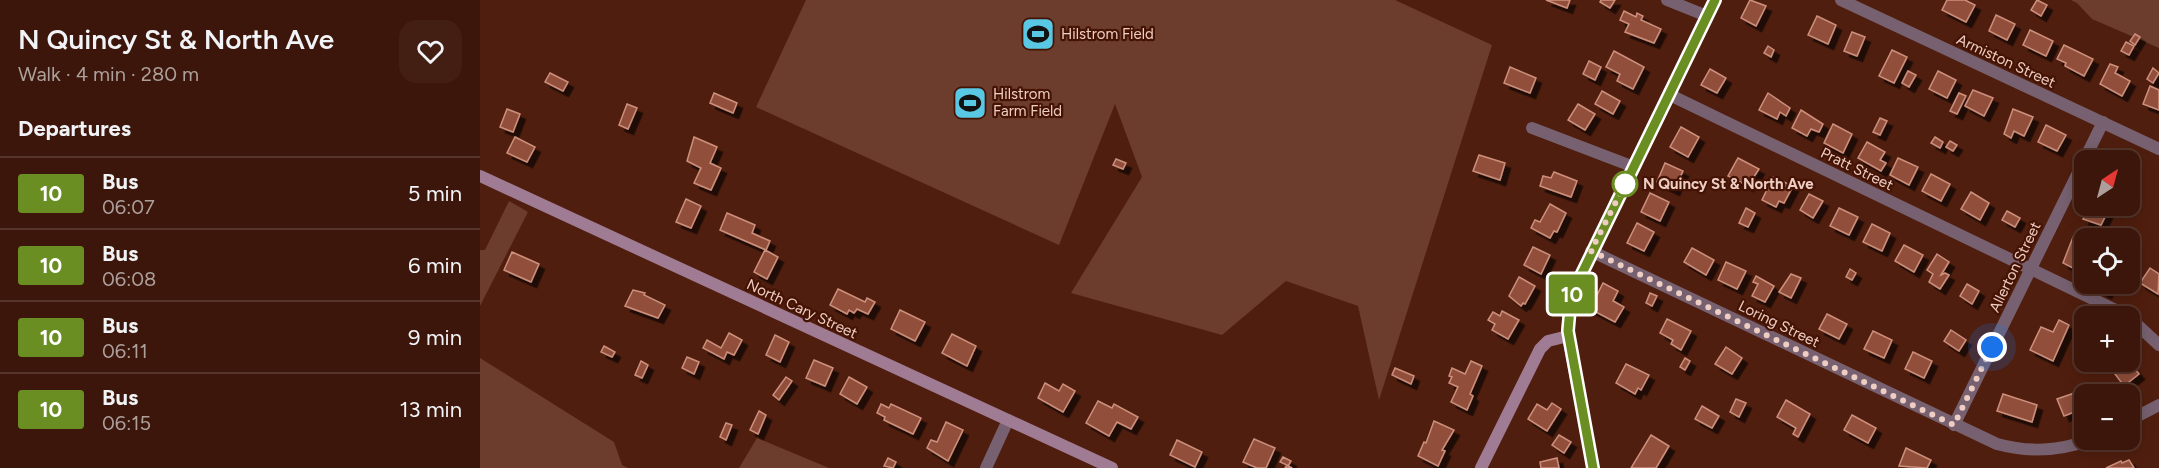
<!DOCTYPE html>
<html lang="en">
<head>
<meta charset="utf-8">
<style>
  :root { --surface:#3c160a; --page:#431f13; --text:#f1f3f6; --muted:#ac9f9c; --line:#55352b }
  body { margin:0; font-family:Figtree,sans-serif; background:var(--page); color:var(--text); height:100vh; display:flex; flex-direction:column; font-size:22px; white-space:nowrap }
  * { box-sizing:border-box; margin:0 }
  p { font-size:20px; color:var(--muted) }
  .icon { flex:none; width:33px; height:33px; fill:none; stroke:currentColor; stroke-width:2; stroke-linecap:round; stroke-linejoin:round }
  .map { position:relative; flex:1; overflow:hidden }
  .details { display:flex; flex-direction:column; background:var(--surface); width:480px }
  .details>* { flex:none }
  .badge { padding:0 12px; border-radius:4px; font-size:21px; line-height:39px }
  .needle { width:39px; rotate:36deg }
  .buttons { position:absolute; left:1594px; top:150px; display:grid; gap:12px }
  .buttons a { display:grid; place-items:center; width:66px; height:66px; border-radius:12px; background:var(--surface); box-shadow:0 3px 15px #0003,0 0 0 2px var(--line); font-size:30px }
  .you { position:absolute; width:30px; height:30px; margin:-15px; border:4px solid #fff; border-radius:50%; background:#1a73e8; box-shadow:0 0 0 9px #1a73e833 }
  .map>.badge { position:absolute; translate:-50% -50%; box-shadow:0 0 0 3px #fff }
  h2 { padding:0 18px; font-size:22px; line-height:54px }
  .round { display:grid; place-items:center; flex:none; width:63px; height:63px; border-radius:18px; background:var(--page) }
  .head { display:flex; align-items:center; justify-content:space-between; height:102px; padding:0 18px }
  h1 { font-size:28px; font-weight:600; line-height:45px }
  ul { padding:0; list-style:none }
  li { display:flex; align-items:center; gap:18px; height:72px; padding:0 18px; border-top:2px solid var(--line) }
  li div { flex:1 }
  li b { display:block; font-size:22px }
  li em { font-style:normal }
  li .badge { min-width:66px; font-weight:700; text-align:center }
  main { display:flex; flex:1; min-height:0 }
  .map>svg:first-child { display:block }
</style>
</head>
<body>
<main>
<section class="details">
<div class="head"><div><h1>N Quincy St &amp; North Ave</h1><p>Walk · 4 min · 280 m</p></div><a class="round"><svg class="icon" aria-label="heart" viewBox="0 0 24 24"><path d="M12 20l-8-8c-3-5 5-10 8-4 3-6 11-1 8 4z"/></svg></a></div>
<h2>Departures</h2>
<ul>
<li><span class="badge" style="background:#6b8e23;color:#fff">10</span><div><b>Bus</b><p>06:07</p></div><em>5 min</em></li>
<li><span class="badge" style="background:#6b8e23;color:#fff">10</span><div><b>Bus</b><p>06:08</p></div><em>6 min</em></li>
<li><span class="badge" style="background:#6b8e23;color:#fff">10</span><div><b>Bus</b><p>06:11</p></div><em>9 min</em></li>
<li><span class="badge" style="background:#6b8e23;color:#fff">10</span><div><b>Bus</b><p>06:15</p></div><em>13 min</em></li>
</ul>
</section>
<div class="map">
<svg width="1679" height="468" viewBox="0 0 1679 468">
  <defs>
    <filter id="shadow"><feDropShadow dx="5.5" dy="5.5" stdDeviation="0" flood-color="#0009"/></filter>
  </defs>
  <rect width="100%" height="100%" fill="#501e0e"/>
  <g fill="#6c3c2d">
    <path d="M326 0H915L1012 45 899 400 878 306 806 281 742 335 591 293 662 177 635 104 579 245 276 107Z"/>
    <path d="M1591 0H1679V48L1612 19 1597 3Z"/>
    <path d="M29 201 48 212 0 306V250H5Z"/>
    <path d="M0 358 134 442 142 465 148 468H0Z"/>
    <path d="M277 438 349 468H259Z"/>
  </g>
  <g fill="#914f3b" stroke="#cd907d" stroke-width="1.5" filter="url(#shadow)">
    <path d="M1066 0H1090L1087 8Z"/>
    <path d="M1121 0H1135L1130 8 1120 2Z"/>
    <path d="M1270 0 1286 6 1276 26 1261 18Z"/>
    <path d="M1467 0H1485L1495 5 1486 22 1462 10Z"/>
    <path d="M1557 0 1567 5 1561 16 1551 10Z"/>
    <path d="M1144 11 1156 17 1157 13 1163 16 1161 20 1181 29 1174 43 1145 32 1149 24 1140 20Z"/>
    <path d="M1516 15 1535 24 1527 40 1509 31Z"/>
    <path d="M1337 16 1356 25 1348 44 1328 35Z"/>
    <path d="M1550 30 1573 41 1566 56 1543 45Z"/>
    <path d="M1372 32 1385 37 1377 56 1364 51Z"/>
    <path d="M1655 34 1660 37 1655 45 1650 41Z"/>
    <path d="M1646 42 1654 46 1649 55 1641 51Z"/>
    <path d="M1584 45 1613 59 1604 76 1585 66 1586 63 1577 59Z"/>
    <path d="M1288 46 1294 50 1291 57 1284 53Z"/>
    <path d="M1412 50 1427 57 1414 83 1399 76Z"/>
    <path d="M1134 51 1164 67 1153 89 1137 81 1140 74 1126 67Z"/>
    <path d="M1109 61 1121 67 1115 80 1103 74Z"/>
    <path d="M1630 64 1638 67 1635 73 1650 81 1642 96 1620 84Z"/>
    <path d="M1030 67 1056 78 1050 93 1024 83Z"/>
    <path d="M1673 68 1679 73 1673 83 1667 79Z"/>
    <path d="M1230 69 1246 78 1237 93 1221 85Z"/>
    <path d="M1428 71 1436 75 1429 87 1422 83Z"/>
    <path d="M1458 71 1476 80 1467 98 1449 89Z"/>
    <path d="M70 73 88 82 83 91 65 82Z"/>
    <path d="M1670 86 1679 90V110L1663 104Z"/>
    <path d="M1493 90 1513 98 1504 116 1485 106Z"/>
    <path d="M1122 91 1140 101 1133 114 1115 104Z"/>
    <path d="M234 93 257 103 253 113 230 103Z"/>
    <path d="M1288 93 1310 108 1306 116 1300 112 1297 119 1279 110Z"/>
    <path d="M1479 93 1486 96 1477 114 1470 111Z"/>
    <path d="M147 104 157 108 148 129 139 125Z"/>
    <path d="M1098 104 1115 114 1105 130 1088 120Z"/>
    <path d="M27 109 40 114 33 132 20 127Z"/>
    <path d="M1533 109 1553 117 1544 136 1534 131 1531 138 1524 134Z"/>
    <path d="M1321 110 1343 124 1339 132 1331 129 1327 136 1312 128Z"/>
    <path d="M1400 118 1407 121 1400 135 1393 132Z"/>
    <path d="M1353 124 1372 134 1363 153 1344 143Z"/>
    <path d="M1566 125 1586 135 1577 151 1558 142Z"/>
    <path d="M1201 127 1219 137 1208 157 1190 147Z"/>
    <path d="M35 137 55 147 47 162 27 153Z"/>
    <path d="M214 137 237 147 230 163 241 168 231 190 214 183 221 168 207 161Z"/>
    <path d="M1455 137 1463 142 1460 148 1451 143Z"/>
    <path d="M1470 141 1477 145 1473 151 1466 147Z"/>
    <path d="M1387 142 1405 152 1400 160 1406 163 1401 171 1378 158Z"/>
    <path d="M1642 151 1653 157 1650 163V160L1638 158Z"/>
    <path d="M999 155 1025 163 1020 180 993 171Z"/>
    <path d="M1258 158 1279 169 1268 186 1248 176Z"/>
    <path d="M1418 158 1438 167 1429 185 1410 175Z"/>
    <path d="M636 159 646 163 643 169 633 165Z"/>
    <path d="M1185 163 1203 171 1194 190 1177 182Z"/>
    <path d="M1074 172 1097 181 1091 197 1060 186 1063 176 1071 178Z"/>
    <path d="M1451 174 1470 184 1461 201 1442 191Z"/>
    <path d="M1293 177 1313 186 1304 203 1299 201 1296 207 1282 200Z"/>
    <path d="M1491 192 1509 203 1500 220 1481 209Z"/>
    <path d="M1170 193 1189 202 1180 221 1161 212Z"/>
    <path d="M1329 194 1343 201 1333 218 1320 210Z"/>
    <path d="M206 199 221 206 211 228 196 222Z"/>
    <path d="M1070 204 1086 213 1077 232 1074 231 1070 238 1051 228 1055 220 1060 222Z"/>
    <path d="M1610 206 1630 207 1621 225 1603 219Z"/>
    <path d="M1266 208 1275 213 1268 227 1259 223Z"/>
    <path d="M1359 208 1378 217 1369 235 1350 226Z"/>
    <path d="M1527 211 1540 218 1535 227 1522 220Z"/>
    <path d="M247 213 275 225 272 233 290 241 286 250 240 230Z"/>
    <path d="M1157 223 1174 232 1164 251 1147 243Z"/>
    <path d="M1392 224 1410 233 1402 251 1383 242Z"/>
    <path d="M1593 237 1605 244V257L1601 265 1595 263 1593 268 1583 263Z"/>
    <path d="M1424 245 1443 255 1434 272 1415 261Z"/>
    <path d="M1053 247 1070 255 1061 274 1044 265Z"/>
    <path d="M1212 248 1234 260 1226 275 1204 262Z"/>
    <path d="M285 250 298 257 287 279 274 272Z"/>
    <path d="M32 252 59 264 51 282 24 270Z"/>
    <path d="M1457 254 1469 262 1461 275 1465 273 1469 275 1460 289 1449 282 1453 274 1447 270Z"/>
    <path d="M1246 262 1266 271 1257 289 1238 280Z"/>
    <path d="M1670 268 1679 274 1678 294 1660 283Z"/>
    <path d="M1370 269 1376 273 1372 280 1366 277Z"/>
    <path d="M1311 274 1321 278 1311 298 1299 292Z"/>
    <path d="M1276 276 1294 286 1285 302 1272 296 1278 284 1273 282Z"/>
    <path d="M1039 277 1055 286 1045 304 1043 303 1041 306 1029 296Z"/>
    <path d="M1123 283 1138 291 1133 301 1144 307 1135 322 1110 309Z"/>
    <path d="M1487 284 1499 291 1492 304 1480 296Z"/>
    <path d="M1624 284 1631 285 1626 293 1620 290Z"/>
    <path d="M358 289 385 302 387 298 395 302 388 314 377 309 374 313 369 310 367 314 350 305Z"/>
    <path d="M153 290 165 293 164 295 185 305 178 318 145 306Z"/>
    <path d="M1170 293 1177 296 1172 306 1166 303Z"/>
    <path d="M420 310 445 322 435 341 411 329Z"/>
    <path d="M1022 311 1039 320 1028 339 1012 330 1015 324 1008 320 1013 312 1020 316Z"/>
    <path d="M1347 314 1367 324 1359 339 1339 329Z"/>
    <path d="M1187 319 1211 331 1201 350 1191 344 1193 340 1180 333Z"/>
    <path d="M1579 320 1589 325 1573 361 1550 350 1561 327 1573 332Z"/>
    <path d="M1471 330 1486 340 1479 351 1464 341Z"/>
    <path d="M1393 331 1412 340 1404 358 1384 349Z"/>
    <path d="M249 333 262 340 254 355 247 352 244 359 223 348 227 340 241 348Z"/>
    <path d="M472 334 496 346 487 366 462 353Z"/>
    <path d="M295 335 309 342 300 362 286 355Z"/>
    <path d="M124 346 135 352 132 357 121 352Z"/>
    <path d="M1246 347 1262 358 1252 374 1235 364Z"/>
    <path d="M1433 352 1452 361 1444 378 1425 369Z"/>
    <path d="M207 357 219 362 214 374 202 368Z"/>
    <path d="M1205 358 1210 361 1205 370 1200 367Z"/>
    <path d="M334 360 353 368 345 386 326 378Z"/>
    <path d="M161 361 168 365 162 378 155 375Z"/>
    <path d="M991 361 1002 366 990 394 993 396 987 410 971 402 978 387 969 383 972 377 969 376 972 368 985 374Z"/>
    <path d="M1626 362H1649L1659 374 1644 386Z"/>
    <path d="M1146 364 1169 375 1161 390 1158 388 1155 394 1136 383Z"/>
    <path d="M915 368 934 376 931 384 912 375Z"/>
    <path d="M306 377 312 381 299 400 293 395Z"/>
    <path d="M369 377 387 387 377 404 360 394Z"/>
    <path d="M565 383 579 391 583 384 595 391 583 412 558 398Z"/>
    <path d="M1606 389 1608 394H1605V408L1584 416 1577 399Z"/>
    <path d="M1523 394 1557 405 1552 422 1517 411Z"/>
    <path d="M1256 399 1266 403 1259 417 1250 412Z"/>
    <path d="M1306 400 1330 414 1318 437 1313 434 1316 428 1297 417Z"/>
    <path d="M618 401 632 408 634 404 658 417 651 429 637 422 629 436 606 423Z"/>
    <path d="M1072 403 1081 409 1067 431 1048 419 1057 404 1067 410Z"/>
    <path d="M401 404 409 408 411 404 441 418 433 434 404 420 405 417 397 413Z"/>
    <path d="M1222 406 1239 416 1232 428 1215 419Z"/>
    <path d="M279 411 286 415 278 434 270 430Z"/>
    <path d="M1372 415 1396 428 1388 443 1364 430Z"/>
    <path d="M954 421 974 430 962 450 965 451 958 466 938 456 944 442 946 443Z"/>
    <path d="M466 422 483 430 468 461 447 448 451 440 457 442Z"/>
    <path d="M246 423 252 425 246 440 240 437Z"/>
    <path d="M1079 435 1091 442 1084 453 1072 445Z"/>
    <path d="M1171 435 1189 446 1176 468H1151Z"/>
    <path d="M774 439 795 448 786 468H777L763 462Z"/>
    <path d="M697 440 722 452 715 467 690 455Z"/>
    <path d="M1426 448 1451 460 1447 468 1419 466Z"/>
    <path d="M803 457 811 461 808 466 812 468H805L807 465 800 462Z"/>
    <path d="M408 458 416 462 413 468 404 466Z"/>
    <path d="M1077 458 1079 468H1061L1060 462Z"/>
    <path d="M1649 460 1654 468H1626L1641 461 1642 463Z"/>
  </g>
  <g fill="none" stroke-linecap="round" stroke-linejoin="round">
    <g stroke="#776170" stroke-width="12">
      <path d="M1187 0 1227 16"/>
      <path d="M1361 0 1679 149"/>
      <path d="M1190 95 1648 316"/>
      <path d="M1052 128 1154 167"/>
      <path d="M1111 251 1517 444C1550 453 1579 451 1610 440"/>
      <path d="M1650 318 1679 345"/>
      <path d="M1650 420 1679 405"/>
      <path d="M1474 425 1623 122"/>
      <path d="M506 468 528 420"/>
    </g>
    <g stroke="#9f7c94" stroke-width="12">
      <path d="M0 176 632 468"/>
      <path d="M1001 468 1060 349 1068 341 1088 336"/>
      <path d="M1113 468 1087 331 1091 296 1235 0"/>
    </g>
  </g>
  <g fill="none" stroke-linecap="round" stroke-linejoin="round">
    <g stroke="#fff" stroke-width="14">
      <path id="line" d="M1113 468 1088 331 1091 296 1235 0"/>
    </g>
    <use href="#line" stroke="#6b8e23" stroke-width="9"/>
    <path stroke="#eecdc3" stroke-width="6" stroke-dasharray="0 10.8" d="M1145 184 1111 251 1474 425 1512 347"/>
  </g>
  <defs>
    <g id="stadium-square" transform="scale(1.725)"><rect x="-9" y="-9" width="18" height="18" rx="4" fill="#59c8e5" stroke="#441304"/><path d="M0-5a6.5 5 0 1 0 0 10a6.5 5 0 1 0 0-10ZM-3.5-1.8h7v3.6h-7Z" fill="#111"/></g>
  </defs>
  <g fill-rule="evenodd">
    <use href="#stadium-square" x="558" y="34"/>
    <use href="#stadium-square" x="490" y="103"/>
  </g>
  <circle fill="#fff" stroke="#6b8e23" stroke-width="3" cx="1145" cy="184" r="12"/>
  <g text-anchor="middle" stroke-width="4.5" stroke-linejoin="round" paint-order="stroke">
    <g font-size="15" fill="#eecdc3" stroke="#441304" text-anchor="start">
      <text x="581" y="39">Hilstrom Field</text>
      <text x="513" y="99">Hilstrom<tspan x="513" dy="17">Farm Field</tspan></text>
    </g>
    <g font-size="15" fill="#eecdc3" stroke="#441304">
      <text transform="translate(1526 61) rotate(25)" y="5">Armiston Street</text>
      <text transform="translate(1377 169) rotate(26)" y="5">Pratt Street</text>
      <text transform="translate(1535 267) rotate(-64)" y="5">Allerton Street</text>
      <text transform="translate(322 309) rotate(25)" y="5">North Cary Street</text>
      <text transform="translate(1299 324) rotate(26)" y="5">Loring Street</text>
    </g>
    <g font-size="15" font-weight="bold" fill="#eecdc3" stroke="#441304" text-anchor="start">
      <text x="1163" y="189">N Quincy St &amp; North Ave</text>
    </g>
  </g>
</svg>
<div class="buttons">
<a><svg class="needle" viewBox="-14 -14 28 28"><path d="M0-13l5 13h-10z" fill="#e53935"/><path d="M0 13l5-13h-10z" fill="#ac9f9c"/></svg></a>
<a><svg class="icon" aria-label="locate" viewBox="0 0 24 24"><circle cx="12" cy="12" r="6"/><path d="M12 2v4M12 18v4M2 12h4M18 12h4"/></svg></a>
<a>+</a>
<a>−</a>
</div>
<div class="you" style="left:1512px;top:347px"></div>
<b class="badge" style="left:1092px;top:294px;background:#6b8e23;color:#fff">10</b>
</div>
</main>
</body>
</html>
